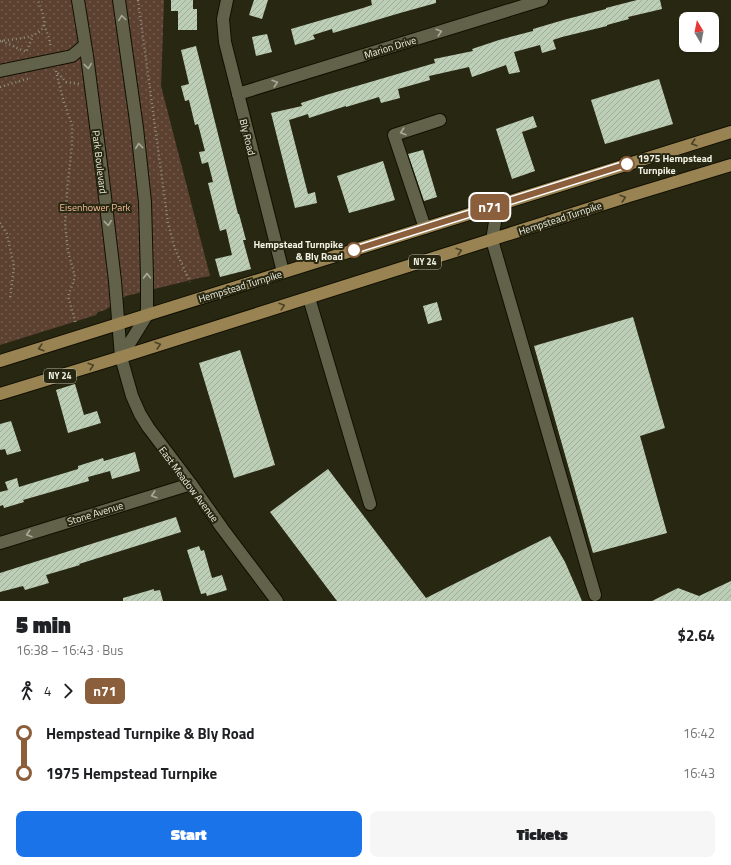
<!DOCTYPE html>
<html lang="en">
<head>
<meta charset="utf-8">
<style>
  :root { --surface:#fff; --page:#f6f6f6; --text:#202124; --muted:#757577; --accent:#1a73e8 }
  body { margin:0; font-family:"Titillium Web",sans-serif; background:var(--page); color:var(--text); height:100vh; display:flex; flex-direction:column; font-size:15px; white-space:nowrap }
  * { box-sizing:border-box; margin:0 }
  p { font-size:13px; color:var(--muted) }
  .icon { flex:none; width:22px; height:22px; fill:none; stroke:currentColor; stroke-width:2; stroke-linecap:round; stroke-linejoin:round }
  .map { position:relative; height:601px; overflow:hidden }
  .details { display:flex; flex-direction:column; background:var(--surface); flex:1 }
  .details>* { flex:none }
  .badge { padding:0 8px; border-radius:6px; font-size:14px; line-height:26px }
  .needle { width:26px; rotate:350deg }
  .fabs { position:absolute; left:679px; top:12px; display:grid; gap:8px }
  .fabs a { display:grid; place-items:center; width:40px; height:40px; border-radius:8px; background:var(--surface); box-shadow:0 1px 3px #0004; font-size:20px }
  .map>.badge { position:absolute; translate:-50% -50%; box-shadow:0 0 0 2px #fff }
  .legs { display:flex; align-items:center; gap:6px; height:44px; padding:0 16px; font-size:13px }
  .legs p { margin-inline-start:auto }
  .summary { display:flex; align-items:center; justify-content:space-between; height:68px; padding:0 16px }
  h1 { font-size:22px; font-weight:800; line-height:30px }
  .cta { display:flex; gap:8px; margin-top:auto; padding:8px 16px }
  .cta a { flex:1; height:46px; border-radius:8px; background:var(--accent); color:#fff; font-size:16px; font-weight:800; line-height:46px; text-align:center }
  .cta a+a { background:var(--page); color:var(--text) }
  ul { padding:0 16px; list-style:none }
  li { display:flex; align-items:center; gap:14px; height:40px; font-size:15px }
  li i { display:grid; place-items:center; width:6px; height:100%; margin:0 5px; background:currentColor }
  li i::after { content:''; width:10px; height:10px; margin:-5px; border:3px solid; border-radius:50%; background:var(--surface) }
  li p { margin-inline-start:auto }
  li:first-child i { background:linear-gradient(#0000 50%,currentColor 0) }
  li:last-child i { background:linear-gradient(currentColor 50%,#0000 0) }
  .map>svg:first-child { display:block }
</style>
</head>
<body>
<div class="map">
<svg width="731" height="601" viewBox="0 0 731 601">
  <defs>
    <pattern id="park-dots" width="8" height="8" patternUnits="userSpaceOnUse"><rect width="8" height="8" fill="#5c4131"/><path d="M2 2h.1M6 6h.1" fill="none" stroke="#745d4f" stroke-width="1.8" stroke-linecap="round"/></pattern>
    <pattern id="building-hatch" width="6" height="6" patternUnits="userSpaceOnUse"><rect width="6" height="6" fill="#bdceb7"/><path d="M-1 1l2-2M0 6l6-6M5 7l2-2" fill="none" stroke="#a0ac9a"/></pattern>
  </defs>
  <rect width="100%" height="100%" fill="#282812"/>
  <path fill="url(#park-dots)" d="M0 0H164L161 86 210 276 199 278 126 296 105 310 98 312 96 315 0 345Z"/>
  <g fill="url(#building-hatch)">
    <path d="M171 0H193V9H197V30H178V11H171Z"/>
    <path d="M254 0H268L262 19 249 15Z"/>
    <path d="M371 0H436V3L400 13 333 33 332 29 313 35 315 39 295 45 291 29 363 8 372 5Z"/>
    <path d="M637 0H660L662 9 628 17 629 19 607 25V26L562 37 553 40 556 49 542 53 540 45 514 52 520 72 509 74 506 65 472 77 469 67 429 76 430 80 398 89 400 98 381 103 379 97 346 107V106L309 118 308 114 289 120 308 194 315 192 317 203 295 208 271 113 302 106 301 103 326 95 435 63 434 59 473 51 472 49 499 40 533 31V29L567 19 606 9V8Z"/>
    <path d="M267 34 272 52 256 56 252 37Z"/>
    <path d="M196 46 238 214H239L246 240H243L251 269 220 277 215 259 232 255 226 229 220 231 208 183 213 182 208 162 202 164 199 152 205 151 198 124 195 125 189 100 185 101 181 86 189 84 181 50Z"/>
    <path d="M659 79 673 124 605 144 591 100Z"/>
    <path d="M533 116 537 127 522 132 535 171 512 179 496 129Z"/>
    <path d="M423 150 437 197 424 201 408 154Z"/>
    <path d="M383 161 395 200 349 213 337 176Z"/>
    <path d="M437 302 442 320 428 324 423 306Z"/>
    <path d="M633 317 665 428 640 436 667 533 593 553 534 346Z"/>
    <path d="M240 350 275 465 234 478 199 363Z"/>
    <path d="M75 384 84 415 97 411 101 423 68 433 56 390Z"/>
    <path d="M11 421 21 451 7 455 5 449 0 450V424Z"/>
    <path d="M135 452 140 471 112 479 110 471 88 477 89 481 23 500 24 502 4 508 3 505 0 506V492L8 490 5 482 17 478 19 487 78 469V466L103 458 104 461Z"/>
    <path d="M328 469 426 598 550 536 565 562 582 601H337L270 512Z"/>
    <path d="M176 517 181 532 79 564 80 565 46 575 49 583 25 590 23 586 0 592V573Z"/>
    <path d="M199 546 201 551 204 550 212 578 222 575 227 590 207 596 206 593 201 594 187 550Z"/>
    <path d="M731 581V601H652L678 588 699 596Z"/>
    <path d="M154 589V591L160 590 163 601H123V598Z"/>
  </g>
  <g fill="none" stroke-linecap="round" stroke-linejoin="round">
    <g stroke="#111000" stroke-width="14">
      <g id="minor">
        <path d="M78 0 87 56 102 172 115 281 121 357 132 396 140 414 148 427 191 484 222 528 277 601"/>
        <path d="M119 0 137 128 145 202 147 277V315L121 357"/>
        <path d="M227 0 223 19 225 42 283 272"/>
        <path d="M0 71 72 56 85 45"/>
        <path d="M238 94 542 0"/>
        <path d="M507 202 497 215 495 222 492 240 595 595"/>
        <path d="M425 228 394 135 440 120"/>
        <path d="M309 298 370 504"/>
        <path d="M0 543 191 484"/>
      </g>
    </g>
    <g stroke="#111000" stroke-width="14">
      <g id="major">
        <path d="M0 361 731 132"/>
        <path d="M0 394 121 357 629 196 731 165"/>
      </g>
    </g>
    <g stroke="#90907e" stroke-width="2.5" stroke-dasharray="1 3" stroke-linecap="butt">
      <path d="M138 0 168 223 175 249 190 282"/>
      <path d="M44 25 49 38 51 48"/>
      <path d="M0 41C12 39 42 39 44 24 45 18 40 6 38 0"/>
      <path d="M2 41 26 52 33 36"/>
      <path d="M56 71 63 99 72 125V146L68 181 65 223 68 251 75 277 68 296 76 324"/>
      <path d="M58 73 66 82 79 84"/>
      <path d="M0 87 30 78"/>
      <path d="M0 223 7 234 14 267 10 299"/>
    </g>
    <use href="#minor" stroke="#62624b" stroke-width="12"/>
    <use href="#major" stroke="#998353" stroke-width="12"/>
  </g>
  <defs><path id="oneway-chevron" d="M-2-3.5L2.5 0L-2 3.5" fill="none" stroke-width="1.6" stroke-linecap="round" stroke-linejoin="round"/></defs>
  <g stroke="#aaaa98">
    <use href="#oneway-chevron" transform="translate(122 18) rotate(-98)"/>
    <use href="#oneway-chevron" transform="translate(439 32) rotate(-17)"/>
    <use href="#oneway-chevron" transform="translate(88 66) rotate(83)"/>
    <use href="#oneway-chevron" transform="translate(275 83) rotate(-17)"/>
    <use href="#oneway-chevron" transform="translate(403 132) rotate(162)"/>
    <use href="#oneway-chevron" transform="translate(139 146) rotate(-96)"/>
    <use href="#oneway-chevron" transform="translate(108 223) rotate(83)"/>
    <use href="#oneway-chevron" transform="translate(147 276) rotate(-91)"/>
    <use href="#oneway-chevron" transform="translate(154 495) rotate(163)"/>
    <use href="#oneway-chevron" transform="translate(29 534) rotate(163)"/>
  </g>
  <g stroke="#4a4326">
    <use href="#oneway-chevron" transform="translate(694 143) rotate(163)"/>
    <use href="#oneway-chevron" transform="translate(623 198) rotate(-18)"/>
    <use href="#oneway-chevron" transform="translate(459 251) rotate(-17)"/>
    <use href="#oneway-chevron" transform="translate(282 306) rotate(-17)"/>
    <use href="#oneway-chevron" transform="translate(158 345) rotate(-17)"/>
    <use href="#oneway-chevron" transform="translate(41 348) rotate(163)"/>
    <use href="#oneway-chevron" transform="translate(91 366) rotate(-17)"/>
  </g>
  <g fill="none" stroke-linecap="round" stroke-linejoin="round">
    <g stroke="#fff" stroke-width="9">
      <path id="line-1" d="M354 250 627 164"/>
    </g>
    <use href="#line-1" stroke="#8b5e3c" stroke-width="6"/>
  </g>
  <g fill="#fff" stroke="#8b5e3c" stroke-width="2">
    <circle cx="627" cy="164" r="7"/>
    <circle cx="354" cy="250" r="7"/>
  </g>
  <g text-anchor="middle" stroke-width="4" stroke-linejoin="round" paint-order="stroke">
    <g fill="#282812" stroke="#b5b5a5" stroke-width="1">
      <rect x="409" y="255" width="32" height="14" rx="3"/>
      <rect x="44" y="369" width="32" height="14" rx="3"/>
    </g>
    <g font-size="9" font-weight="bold" fill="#f1f1e4">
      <text x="425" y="265">NY 24</text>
      <text x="60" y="379">NY 24</text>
    </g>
    <g font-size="10" fill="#f1f1e4" stroke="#282812">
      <text transform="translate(390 47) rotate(-17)" y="4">Marion Drive</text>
      <text transform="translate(248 137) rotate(76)" y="4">Bly Road</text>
      <text transform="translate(100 162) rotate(83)" y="4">Park Boulevard</text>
      <text transform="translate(560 218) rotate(-18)" y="4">Hempstead Turnpike</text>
      <text transform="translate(240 286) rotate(-17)" y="4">Hempstead Turnpike</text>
      <text transform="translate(189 484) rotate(53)" y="4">East Meadow Avenue</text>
      <text transform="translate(95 513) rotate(-17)" y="4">Stone Avenue</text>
    </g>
    <g font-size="10" font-weight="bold" fill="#f1f1e4" stroke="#282812" text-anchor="start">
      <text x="638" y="162">1975 Hempstead<tspan x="638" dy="12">Turnpike</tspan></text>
      <text x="343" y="248" text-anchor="end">Hempstead Turnpike<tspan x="343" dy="12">&amp; Bly Road</tspan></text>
    </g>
    <g font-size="10" fill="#f7bd9a" stroke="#282812">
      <text x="95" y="211">Eisenhower Park</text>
    </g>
  </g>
</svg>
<div class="fabs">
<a><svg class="needle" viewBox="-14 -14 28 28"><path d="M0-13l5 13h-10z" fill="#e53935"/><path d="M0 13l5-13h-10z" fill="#757577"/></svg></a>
</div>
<b class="badge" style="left:490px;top:207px;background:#8b5e3c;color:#fff">n71</b>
</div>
<section class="details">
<div class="summary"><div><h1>5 min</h1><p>16:38 – 16:43 · Bus</p></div><b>$2.64</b></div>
<div class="legs"><svg class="icon" aria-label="walk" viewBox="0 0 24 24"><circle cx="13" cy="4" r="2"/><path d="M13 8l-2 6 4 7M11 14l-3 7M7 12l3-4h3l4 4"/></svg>4<svg class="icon" aria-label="forward" viewBox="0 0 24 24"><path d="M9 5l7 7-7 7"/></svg><b class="badge" style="background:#8b5e3c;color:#fff">n71</b></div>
<ul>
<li><i style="color:#8b5e3c"></i><b>Hempstead Turnpike &amp; Bly Road</b><p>16:42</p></li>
<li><i style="color:#8b5e3c"></i><b>1975 Hempstead Turnpike</b><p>16:43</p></li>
</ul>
<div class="cta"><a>Start</a><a>Tickets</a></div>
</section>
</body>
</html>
